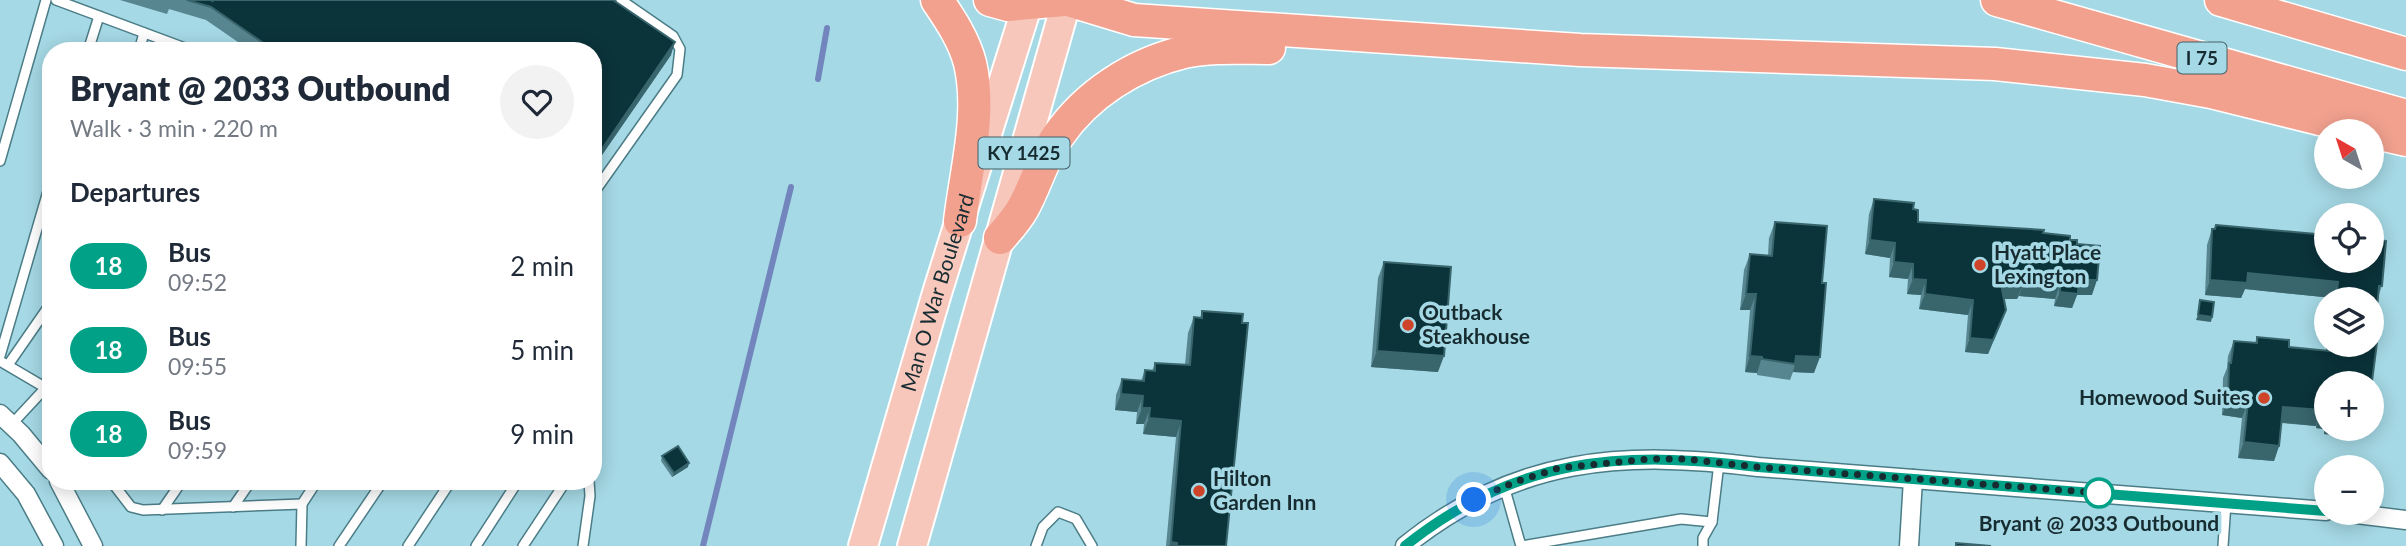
<!DOCTYPE html>
<html lang="en">
<head>
<meta charset="utf-8">
<style>
  :root { --surface:#fff; --page:#f2f2f3; --text:#1f2937; --muted:#747a83 }
  body { margin:0; font-family:Lato,sans-serif; background:var(--page); color:var(--text); height:100vh; display:flex; flex-direction:column; font-size:26px; white-space:nowrap }
  * { box-sizing:border-box; margin:0 }
  p { font-size:23px; color:var(--muted) }
  .icon { flex:none; width:38px; height:38px; fill:none; stroke:currentColor; stroke-width:2; stroke-linecap:round; stroke-linejoin:round }
  .map { position:relative; flex:1; overflow:hidden }
  .drawer { position:absolute; left:42px; top:42px; width:560px; height:448px; display:flex; flex-direction:column; background:var(--surface); border-radius:28px; box-shadow:0 4px 18px #0003 }
  .drawer>* { flex:none }
  .badge { padding:0 14px; border-radius:23px; font-size:24px; line-height:46px }
  .needle { width:46px; rotate:321deg }
  .fabs { position:absolute; left:2314px; top:119px; display:grid; gap:14px }
  .fabs a { display:grid; place-items:center; width:70px; height:70px; border-radius:50%; background:var(--surface); box-shadow:0 4px 18px #0003; font-size:35px }
  .you { position:absolute; width:35px; height:35px; margin:-18px; border:5px solid #fff; border-radius:50%; background:#1a73e8; box-shadow:0 0 0 10px #1a73e833 }
  .map>.badge { position:absolute; translate:-50% -50%; box-shadow:0 0 0 4px #fff }
  h2 { padding:0 28px; font-size:26px; line-height:63px }
  .round { display:grid; place-items:center; flex:none; width:74px; height:74px; border-radius:37px; background:var(--page) }
  .head { display:flex; align-items:center; justify-content:space-between; height:119px; padding:0 28px }
  h1 { font-size:33px; font-weight:800; line-height:52px }
  ul { padding:0; list-style:none }
  li { display:flex; align-items:center; gap:21px; height:84px; padding:0 28px }
  li div { flex:1 }
  li b { display:block; font-size:26px }
  li em { font-style:normal }
  li .badge { min-width:77px; font-weight:700; text-align:center }
  .map>svg:first-child { display:block }
</style>
</head>
<body>
<div class="map">
<svg width="2406" height="546" viewBox="0 0 2406 546">
  <rect width="100%" height="100%" fill="#a5d9e5"/>
  <g fill="none" stroke-linecap="round" stroke-linejoin="round">
    <g stroke="#7285bc" stroke-width="6">
      <path d="M818 79 827 28"/>
      <path d="M703 546 791 187"/>
    </g>
    <g stroke="#4b7d87" stroke-width="12">
      <g id="lane">
        <path d="M56 0 193 51"/>
        <path d="M88 51 99 16"/>
        <path d="M139 51 144 33"/>
        <path d="M0 161 46 0"/>
        <path d="M593 194 677 75 680 49 673 36 621 0"/>
        <path d="M0 356 51 181"/>
        <path d="M0 361 46 388 51 395"/>
        <path d="M8 365 51 303"/>
        <path d="M11 425 51 382"/>
        <path d="M111 481 131 507 143 510 302 504"/>
        <path d="M1504 486 1521 546"/>
        <path d="M233 507 251 481"/>
        <path d="M162 510 182 481"/>
        <path d="M301 546 302 504 317 481"/>
        <path d="M339 546 383 481"/>
        <path d="M408 546 451 481"/>
        <path d="M476 546 518 481"/>
        <path d="M523 546 566 481"/>
        <path d="M583 546 590 496 589 481"/>
        <path d="M1036 546 1043 527 1058 512 1076 519 1092 546"/>
        <path d="M1521 546 1681 519 1712 522"/>
        <path d="M1703 546V538L1712 522 1719 463"/>
        <path d="M2223 546 2226 503"/>
      </g>
    </g>
    <g stroke="#4b7d87" stroke-width="21">
      <g id="street">
        <path d="M0 414 21 434 51 470"/>
        <path d="M0 463 26 494 54 546"/>
        <path d="M59 481 93 546"/>
        <path d="M2348 513 2406 520"/>
        <path d="M1405 546C1515 457 1623 450 1758 467L2326 511"/>
        <path d="M1909 546 1913 479"/>
      </g>
    </g>
    <g stroke="#fff" stroke-width="32">
      <g id="primary">
        <path id="s1" d="M863 546 937 293 1029 0"/>
        <path d="M912 546 1067 0"/>
      </g>
    </g>
    <g stroke="#fff" stroke-width="35">
      <g id="highway">
        <path d="M937 0C950 19 964 40 970 63 982 114 966 170 960 221"/>
        <path d="M990 0 1008 5 1064 0"/>
        <path d="M1068 0 1134 20 1580 50 1995 64 2145 80 2211 92 2368 131"/>
        <path d="M1997 0 2406 116"/>
        <path d="M2221 0 2406 54"/>
        <path d="M2371 132 2406 140"/>
        <path d="M1000 238C1008 229 1017 219 1023 208 1036 185 1042 159 1058 136 1087 94 1134 64 1184 52 1211 46 1241 48 1269 48"/>
      </g>
    </g>
    <use href="#lane" stroke="#fff" stroke-width="9"/>
    <use href="#street" stroke="#fff" stroke-width="18"/>
    <use href="#primary" stroke="#f7c7bc" stroke-width="28"/>
    <use href="#highway" stroke="#f2a18f" stroke-width="32"/>
  </g>
  <g fill="#588690">
    <path d="M120 0H213L671 55 593 168V51H251L206 20 169 9 167 14Z"/>
    <path d="M1874 199 1913 209 1918 222 2043 233 2070 240 2077 244 2092 295H2077L2072 308 2054 306 2055 299 2019 296 2017 299H2004L2001 324 1988 354 1965 352 1968 315 1919 309 1921 295 1907 294 1908 279 1889 277 1890 258 1865 254 1869 214Z"/>
    <path d="M1775 222 1814 373 1793 372 1790 380 1757 375V373L1745 372 1750 310H1740L1744 270 1750 254 1768 255 1769 238Z"/>
    <path d="M2216 225 2326 235V261H2371V234L2381 235 2380 240 2386 241 2382 286 2379 294 2376 319H2380L2371 389V383H2326V429H2364L2362 433H2356L2354 437 2324 434V429L2316 428V426L2281 423 2279 446 2274 461 2238 458 2242 418 2222 415 2223 378 2227 368 2228 356 2234 341 2255 343 2257 337 2289 340V347L2326 351V345H2371V299H2332L2333 298 2245 289 2241 298 2205 295 2207 245 2212 229H2214Z"/>
    <path d="M1384 262 1438 372 1371 367 1378 278Z"/>
    <path d="M1202 311 1226 546H1166L1176 437 1143 434 1144 424H1136L1137 412 1115 410 1116 395 1122 379 1141 381 1145 370 1152 371 1155 363 1185 365 1188 333 1194 317 1200 318Z"/>
    <path d="M662 456 688 467 672 477 661 461Z"/>
  </g>
  <g fill="#39656d">
    <path d="M675 42 671 55 593 168V162Z"/>
    <path d="M1870 240 1895 243 1890 258 1865 254Z"/>
    <path d="M1894 262 1913 264 1908 279 1889 277Z"/>
    <path d="M2248 273 2338 282 2333 298 2245 289 2241 298 2205 295 2210 280Z"/>
    <path d="M1913 279 1926 280 1921 295 1907 294Z"/>
    <path d="M2079 280H2097L2092 295H2077L2072 308 2054 306 2060 292Z"/>
    <path d="M2024 281 2060 284 2055 299 2019 296Z"/>
    <path d="M2001 284H2023L2017 299H1995Z"/>
    <path d="M1746 294H1756L1750 310H1740Z"/>
    <path d="M1925 294 1973 300 1968 315 1919 309Z"/>
    <path d="M2006 310 1988 354 1965 352 1970 338Z"/>
    <path d="M2198 315 2212 317 2211 322 2196 320Z"/>
    <path d="M1377 351 1444 356 1438 372 1371 367Z"/>
    <path d="M1750 356 1762 357 1757 373 1745 372Z"/>
    <path d="M1796 356 1820 357 1814 373 1793 372 1795 364Z"/>
    <path d="M1121 394 1143 396 1137 412 1115 410Z"/>
    <path d="M2228 400 2248 402 2242 418 2222 415Z"/>
    <path d="M2283 407 2321 410 2316 426 2277 422Z"/>
    <path d="M1142 408H1150L1144 424H1136Z"/>
    <path d="M2321 413H2326V425L2324 429 2316 428Z"/>
    <path d="M1149 418 1181 421 1176 437 1143 434Z"/>
    <path d="M2326 428V429H2364L2362 433H2356L2354 437 2324 434Z"/>
    <path d="M2244 442 2279 446 2274 461 2238 458Z"/>
    <path d="M689 463 688 467 672 477 674 473Z"/>
    <path d="M1171 542 1177 543 1176 546H1169Z"/>
  </g>
  <g fill="#0b333a" stroke="#39656d" stroke-width="2">
    <path d="M187 0H213L212 2 213 0H613L675 42 593 162V51H275L211 7Z"/>
    <path d="M1874 199 1914 203 1913 209 1918 210V222L2044 230 2043 233 2070 236V240H2077V244L2100 246 2097 280H2079L2078 294 2060 292V284L2024 281 2023 284H2001L2006 310 1993 340 1970 338 1973 300 1925 294 1926 280 1913 279V264L1894 262 1895 243 1870 240Z"/>
    <path d="M1775 222 1827 226 1822 283H1826L1820 357 1796 356 1795 364 1762 359V357L1750 356 1756 294H1746L1750 254 1772 256Z"/>
    <path d="M2216 225 2326 235V261H2371V234L2381 235 2380 240 2386 241 2382 286H2379L2376 319H2380L2371 389V383H2326V413H2321V410L2283 407 2279 446 2244 442 2248 402 2228 400 2229 363H2231L2234 341 2257 343V337L2289 340V347L2329 351 2330 345H2371V299H2336L2338 282 2248 273 2247 283 2210 280 2212 229H2215Z"/>
    <path d="M1384 262 1451 267 1444 356 1377 351Z"/>
    <path d="M2200 300 2214 302 2212 317 2198 315Z"/>
    <path d="M1202 311 1243 314 1242 323H1248L1226 546H1177V543L1171 542 1181 421 1149 418 1150 408H1142L1143 396 1121 394 1122 379 1144 381 1145 370 1155 371V363L1190 365 1194 317 1202 318Z"/>
    <path d="M678 446 689 463 674 473 662 456Z"/>
    <path d="M1956 543 1991 546H1956Z"/>
  </g>
  <g fill="none" stroke-linecap="round" stroke-linejoin="round">
    <g stroke="#fff" stroke-width="16">
      <path id="line" d="M1405 546C1516 457 1622 450 1758 467L2326 511"/>
    </g>
    <use href="#line" stroke="#00a186" stroke-width="10"/>
    <path stroke="#172c31" stroke-width="7" stroke-dasharray="0 12.6" d="M1474 500 1515 482 1559 468 1648 459H1684L1758 467 2099 493"/>
  </g>
  <g fill="#cf4428" stroke="#a5d9e5" stroke-width="2.5">
    <circle cx="1980" cy="265" r="7"/>
    <circle cx="1408" cy="325" r="7"/>
    <circle cx="2264" cy="398" r="7"/>
    <circle cx="1199" cy="491" r="7"/>
  </g>
  <circle fill="#fff" stroke="#00a186" stroke-width="3.5" cx="2099" cy="493" r="14"/>
  <g text-anchor="middle" stroke-width="7" stroke-linejoin="round" paint-order="stroke">
    <g fill="#a5d9e5" stroke="#426067" stroke-width="2">
      <rect x="2177.5" y="42.5" width="49" height="31" rx="5"/>
      <rect x="978.5" y="137.5" width="91" height="31" rx="5"/>
    </g>
    <g font-size="19" font-weight="bold" fill="#172c31">
      <text x="2202" y="65">I 75</text>
      <text x="1024" y="160">KY 1425</text>
    </g>
    <g font-size="21" font-weight="bold" fill="#172c31" stroke="#a5d9e5" text-anchor="start">
      <text x="1994" y="260">Hyatt Place<tspan x="1994" dy="24">Lexington</tspan></text>
      <text x="1422" y="320">Outback<tspan x="1422" dy="24">Steakhouse</tspan></text>
      <text x="2250" y="405" text-anchor="end">Homewood Suites</text>
      <text x="1213" y="486">Hilton<tspan x="1213" dy="24">Garden Inn</tspan></text>
    </g>
    <g font-size="21" fill="#172c31" stroke="#a5d9e5">
      <text dy="7" stroke="none"><textPath href="#s1" startOffset="264">Man O War Boulevard</textPath></text>
    </g>
    <g font-size="21" font-weight="bold" fill="#172c31" stroke="#a5d9e5">
      <text x="2099" y="531">Bryant @ 2033 Outbound</text>
    </g>
  </g>
</svg>
<div class="fabs">
<a><svg class="needle" viewBox="-14 -14 28 28"><path d="M0-13l5 13h-10z" fill="#e53935"/><path d="M0 13l5-13h-10z" fill="#747a83"/></svg></a>
<a><svg class="icon" aria-label="locate" viewBox="0 0 24 24"><circle cx="12" cy="12" r="6"/><path d="M12 2v4M12 18v4M2 12h4M18 12h4"/></svg></a>
<a><svg class="icon" aria-label="layers" viewBox="0 0 24 24"><path d="M12 4l9 5-9 5-9-5zM3 14l9 5 9-5"/></svg></a>
<a>+</a>
<a>−</a>
</div>
<div class="you" style="left:1474px;top:500px"></div>
<section class="drawer">
<div class="head"><div><h1>Bryant @ 2033 Outbound</h1><p>Walk · 3 min · 220 m</p></div><a class="round"><svg class="icon" aria-label="heart" viewBox="0 0 24 24"><path d="M12 20l-8-8c-3-5 5-10 8-4 3-6 11-1 8 4z"/></svg></a></div>
<h2>Departures</h2>
<ul>
<li><span class="badge" style="background:#00a186;color:#fff">18</span><div><b>Bus</b><p>09:52</p></div><em>2 min</em></li>
<li><span class="badge" style="background:#00a186;color:#fff">18</span><div><b>Bus</b><p>09:55</p></div><em>5 min</em></li>
<li><span class="badge" style="background:#00a186;color:#fff">18</span><div><b>Bus</b><p>09:59</p></div><em>9 min</em></li>
</ul>
</section>
</div>
</body>
</html>
